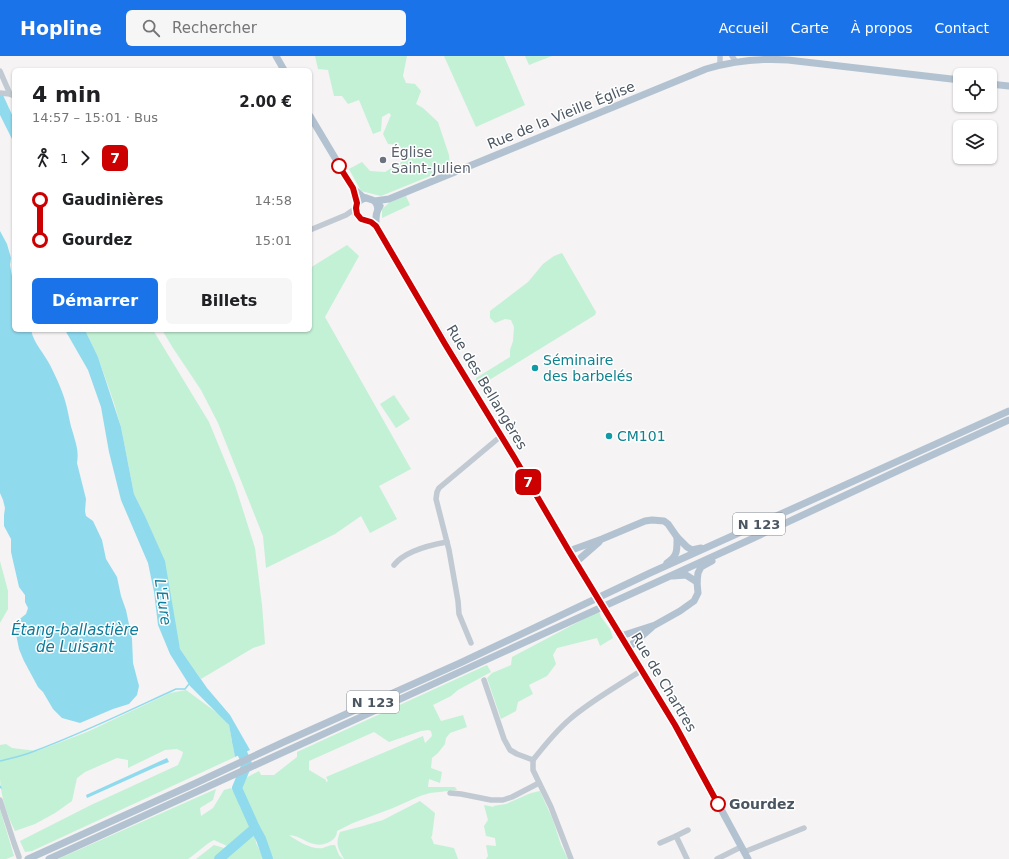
<!DOCTYPE html>
<html lang="fr">
<head>
<meta charset="utf-8">
<style>
  :root { --surface:#fff; --page:#f6f6f6; --text:#202124; --muted:#757577; --accent:#1a73e8 }
  body { margin:0; font-family:"DejaVu Sans",sans-serif; background:var(--page); color:var(--text); height:100vh; display:flex; flex-direction:column; font-size:15px; white-space:nowrap }
  * { box-sizing:border-box; margin:0 }
  p { font-size:13px; color:var(--muted) }
  .icon { flex:none; width:22px; height:22px; fill:none; stroke:currentColor; stroke-width:2; stroke-linecap:round; stroke-linejoin:round }
  .map { position:relative; flex:1; overflow:hidden }
  .drawer { position:absolute; left:12px; top:12px; width:300px; height:264px; display:flex; flex-direction:column; background:var(--surface); border-radius:6px; box-shadow:0 1px 3px #0004 }
  .drawer>* { flex:none }
  .badge { padding:0 8px; border-radius:6px; font-size:14px; line-height:26px }
  .fabs { position:absolute; left:953px; top:12px; display:grid; gap:8px }
  .fabs a { display:grid; place-items:center; width:44px; height:44px; border-radius:6px; background:var(--surface); box-shadow:0 1px 3px #0004; font-size:20px }
  .map>.badge { position:absolute; translate:-50% -50%; box-shadow:0 0 0 2px #fff }
  .legs { display:flex; align-items:center; gap:6px; height:44px; padding:0 20px; font-size:13px }
  .legs p { margin-inline-start:auto }
  .summary { display:flex; align-items:center; justify-content:space-between; height:68px; padding:0 20px }
  h1 { font-size:22px; font-weight:600; line-height:30px }
  .action { display:flex; gap:8px; margin-top:auto; padding:8px 20px }
  .action a { flex:1; height:46px; border-radius:6px; background:var(--accent); color:#fff; font-size:16px; font-weight:600; line-height:46px; text-align:center }
  .action a+a { background:var(--page); color:var(--text) }
  ul { padding:0 20px; list-style:none }
  li { display:flex; align-items:center; gap:14px; height:40px; font-size:15px }
  li i { display:grid; place-items:center; width:6px; height:100%; margin:0 5px; background:currentColor }
  li i::after { content:''; width:10px; height:10px; margin:-5px; border:3px solid; border-radius:50%; background:var(--surface) }
  li p { margin-inline-start:auto }
  li:first-child i { background:linear-gradient(#0000 50%,currentColor 0) }
  li:last-child i { background:linear-gradient(currentColor 50%,#0000 0) }
  header { display:flex; align-items:center; gap:24px; box-sizing:border-box; height:56px; padding:0 20px; background:var(--accent); color:#fff }
  header strong { font-size:19px }
  nav { display:flex; gap:22px; margin-inline-start:auto; font-size:14px }
  .search { width:280px; height:36px; background:var(--page); display:flex; align-items:center; gap:10px; box-sizing:border-box; padding:0 14px; border-radius:6px; color:var(--muted); font-size:15px }
  .map>svg:first-child { display:block }
</style>
</head>
<body>
<header>
<strong>Hopline</strong>
<div class="search"><svg class="icon" aria-label="search" viewBox="0 0 24 24"><circle cx="10" cy="10" r="6"/><path d="M15 15l6 6"/></svg>Rechercher</div>
<nav><a>Accueil</a><a>Carte</a><a>À propos</a><a>Contact</a></nav>
</header>
<div class="map">
<svg width="1009" height="803" viewBox="0 0 1009 803">
  <rect width="100%" height="100%" fill="#f5f3f3"/>
  <g fill="#c3f1d5" fill-rule="evenodd">
    <path d="M315 0H407L403 20 406 27 415 28 421 35 416 48 423 52 438 66 449 99 450 112 381 140 361 135 349 113 362 106 370 115 385 116 403 105V95L399 89 388 88 383 78 391 59 389 57 382 61 381 75 373 78 359 44 348 48 342 40H334L328 14 318 13Z"/>
    <path d="M444 0H504L525 49 476 71Z"/>
    <path d="M525 0H552L529 9Z"/>
    <path d="M406 140 410 149 382 162V153L390 146Z"/>
    <path d="M347 189 359 200 325 261 411 413 379 430 397 463 370 477 361 460 335 478 266 512 263 480 218 367 201 334 173 292 162 274H310V212Z"/>
    <path d="M562 197 596 256 595 259 481 329H479L476 324V322L510 301V294L513 285 514 271 511 264 505 263 495 267 490 262V255L528 226 543 208 554 200Z"/>
    <path d="M85 274H153L209 366 235 429 255 492 262 549 265 588 253 592 201 623 180 593 144 458 134 438 121 371 114 347 98 301Z"/>
    <path d="M394 339 410 363 396 372 380 348Z"/>
    <path d="M0 505 8 535V553L0 567Z"/>
    <path d="M599 555 601 561 610 573 613 582 600 590 597 582 557 592 553 599 556 608 547 620 529 629 533 638 518 646 516 655 501 663 487 622 492 617 511 609 512 601Z"/>
    <path d="M487 609 491 616 458 634 451 640 433 649 441 665 463 659 467 671 450 677 446 682 445 688 438 697 432 702 431 712 442 716 440 727 429 723 428 731H455L457 734 430 737 420 740 393 752 353 767 337 775C337 780 334 783 331 785 314 796 302 779 289 779 297 785 312 794 323 792 326 791 330 789 333 789H335L339 799 343 803H271C266 795 268 786 260 780L240 733 244 723 259 715 261 719H274L297 701V696ZM428 674 431 675 432 680 425 687 423 680 326 721 328 725 326 726V724L309 714V705L374 676 389 686 421 675Z"/>
    <path d="M186 634 220 659 229 669 235 701 32 795 25 796 20 785 91 749 178 709 182 700 183 696 177 693 165 694 128 712V704L117 702 85 716 77 722 72 745 55 757 35 768 15 775C7 759 1 741 0 723 0 712 0 700 0 689L6 688 12 692 37 695 87 676 155 644 170 637Z"/>
    <path d="M231 732 238 742 240 751 246 760 255 778 256 787 264 803H196L214 789 224 792 227 790 214 784C204 789 197 797 188 803H58L216 733 213 744 200 752 201 760 213 752 224 734Z"/>
    <path d="M540 735 553 764 561 789 568 803H486L488 800 486 789 496 790 495 782 486 780 484 770 488 764 484 749 494 751 493 750 506 748 531 737Z"/>
    <path d="M420 745 435 757 432 780 431 781 434 788 454 792 458 803H344C338 792 335 789 340 776L363 770 383 764Z"/>
    <path d="M0 753 14 800 6 803H0Z"/>
  </g>
  <g fill="#90daee">
    <path d="M0 39H3L14 63V87L0 59Z"/>
    <path d="M0 175 7 188 11 202 10 209 14 231V274H31C34 288 44 297 50 309 57 323 64 338 67 352 69 360 70 369 73 377 76 388 79 395 77 407L86 443 85 455 86 460 93 465 102 484 106 503 117 521 121 540 126 554 132 583 133 607 139 630 137 639 129 648 113 653 80 667 62 662 53 653 43 636 38 631 24 605 19 593 16 578V566L26 558 28 552 25 546V539L19 531 11 496V483L4 470V459L5 452 3 444 0 437Z"/>
    <path d="M65 274H85L98 301 121 371 134 438 144 458 165 505 180 593 207 632 230 659 250 694 235 701 229 669 190 630 170 598 158 569 154 536 148 507 121 444 109 396 101 351 88 314Z"/>
    <path d="M167 702 169 706 156 711 87 742 86 739Z"/>
  </g>
  <g fill="none" stroke-linecap="round" stroke-linejoin="round">
    <g stroke="#90daee" stroke-width="1.5">
      <path d="M0 705C11 702 22 700 32 696 81 678 128 655 176 633H185L189 628"/>
      <path d="M0 730 1 732"/>
    </g>
    <g stroke="#90daee" stroke-width="10">
      <path d="M237 685 247 708 237 732 255 772 261 783 268 803"/>
      <path d="M219 803 255 772"/>
    </g>
    <g stroke="#c1cad2" stroke-width="5.5">
      <path d="M720 0V9"/>
      <path d="M732 0 736 6"/>
      <path d="M0 15 10 38"/>
      <path d="M0 37 10 38 14 40"/>
      <path d="M310 174 346 159 356 152"/>
      <path d="M394 509C405 495 430 489 447 486"/>
      <path d="M471 587 459 558 458 545 449 494 436 443 437 436 439 432 501 380"/>
      <path d="M484 624 504 683 510 694 517 698 533 704V714L551 751 571 803"/>
      <path d="M533 704C544 690 556 675 570 663 592 644 618 630 642 614"/>
      <path d="M450 737 461 738 491 744H503L512 741 539 727"/>
      <path d="M0 744 14 787 19 801"/>
      <path d="M660 787 676 780"/>
      <path d="M744 796 804 772"/>
      <path d="M687 803 676 780 688 774"/>
      <path d="M717 803 741 791"/>
    </g>
    <g stroke="#b3c2d1" stroke-width="7">
      <path d="M276 0 284 14"/>
      <path d="M990 28 1009 30"/>
      <path d="M310 60 353 132C356 135 359 138 363 141 371 144 376 142 378 153"/>
      <path d="M366 142C361 143 358 145 356 150 352 163 365 162 371 166 373 167 375 169 376 170L588 526"/>
      <path d="M375 145 389 143 706 13C733 5 760 2 788 4L960 24"/>
      <path d="M376 170C376 163 375 156 380 150"/>
      <path d="M569 495 602 483 645 465 652 464 664 465 668 468 677 481 687 491 692 494 701 492"/>
      <path d="M576 506 599 486"/>
      <path d="M667 507C678 500 677 494 677 481"/>
      <path d="M673 520 686 519 697 526"/>
      <path d="M614 569 683 683 748 803"/>
      <path d="M621 580 655 569 680 555 694 545 698 537 697 526 698 517 701 511 712 505"/>
      <path d="M628 592 652 571"/>
      <path d="M28 803 196 727 286 685 460 607 650 517 1009 355"/>
      <path d="M49 803 747 485 908 410 1009 364"/>
    </g>
    <path stroke="#b3c2d1" stroke-width="7" d="M588 526 614 569"/>
  </g>
  <g fill="none" stroke-linecap="round" stroke-linejoin="round">
    <g stroke="#fff" stroke-width="9">
      <path id="line-1" d="M339 110 353 132 357 147 356 152 357 158 361 163 371 166 376 170 445 288 514 401 569 495 675 669 718 748"/>
    </g>
    <use href="#line-1" stroke="#c00" stroke-width="6"/>
  </g>
  <circle fill="#6b7280" stroke="#fff" stroke-width="1.5" cx="383" cy="104" r="4"/>
  <g fill="#fff" stroke="#c00" stroke-width="2">
    <circle cx="339" cy="110" r="7"/>
    <circle cx="718" cy="748" r="7"/>
  </g>
  <g fill="#0f9aa8" stroke="#fff" stroke-width="1.5">
    <circle cx="535" cy="312" r="4"/>
    <circle cx="609" cy="380" r="4"/>
  </g>
  <g text-anchor="middle" stroke-width="3" stroke-linejoin="round" paint-order="stroke">
    <g fill="#fff" stroke="#808990" stroke-width="1">
      <rect x="733" y="457" width="52" height="22" rx="3"/>
      <rect x="347" y="635" width="52" height="22" rx="3"/>
    </g>
    <g font-size="13" font-weight="bold" fill="#4a5661">
      <text x="759" y="473">N 123</text>
      <text x="373" y="651">N 123</text>
    </g>
    <g font-size="14" fill="#4a5661" stroke="#fff">
      <text transform="translate(561 59) rotate(-22)" y="5">Rue de la Vieille Église</text>
      <text transform="translate(487 331) rotate(59)" y="5">Rue des Bellangères</text>
      <text transform="translate(664 626) rotate(59)" y="5">Rue de Chartres</text>
    </g>
    <g font-size="14" fill="#5b616d" stroke="#fff" text-anchor="start">
      <text x="391" y="101">Église<tspan x="391" dy="16">Saint-Julien</tspan></text>
    </g>
    <g font-size="14" fill="#0d838f" stroke="#fff" text-anchor="start">
      <text x="543" y="309">Séminaire<tspan x="543" dy="16">des barbelés</tspan></text>
      <text x="617" y="385">CM101</text>
    </g>
    <g font-size="14" font-weight="bold" fill="#4a5661" stroke="#fff" text-anchor="start">
      <text x="729" y="753">Gourdez</text>
    </g>
    <g font-size="15" font-style="italic" fill="#0c7c9b" stroke="#fff">
      <text transform="translate(163 546) rotate(82)" y="5">L'Eure</text>
      <text x="75" y="579">Étang-ballastière<tspan x="75" dy="17">de Luisant</tspan></text>
    </g>
  </g>
</svg>
<div class="fabs">
<a><svg class="icon" aria-label="locate" viewBox="0 0 24 24"><circle cx="12" cy="12" r="6"/><path d="M12 2v4M12 18v4M2 12h4M18 12h4"/></svg></a>
<a><svg class="icon" aria-label="layers" viewBox="0 0 24 24"><path d="M12 4l9 5-9 5-9-5zM3 14l9 5 9-5"/></svg></a>
</div>
<b class="badge" style="left:528px;top:426px;background:#c00;color:#fff">7</b>
<section class="drawer">
<div class="summary"><div><h1>4 min</h1><p>14:57 – 15:01 · Bus</p></div><b>2.00 €</b></div>
<div class="legs"><svg class="icon" aria-label="walk" viewBox="0 0 24 24"><circle cx="13" cy="4" r="2"/><path d="M13 8l-2 6 4 7M11 14l-3 7M7 12l3-4h3l4 4"/></svg>1<svg class="icon" aria-label="forward" viewBox="0 0 24 24"><path d="M9 5l7 7-7 7"/></svg><b class="badge" style="background:#c00;color:#fff">7</b></div>
<ul>
<li><i style="color:#c00"></i><b>Gaudinières</b><p>14:58</p></li>
<li><i style="color:#c00"></i><b>Gourdez</b><p>15:01</p></li>
</ul>
<div class="action"><a>Démarrer</a><a>Billets</a></div>
</section>
</div>
</body>
</html>
